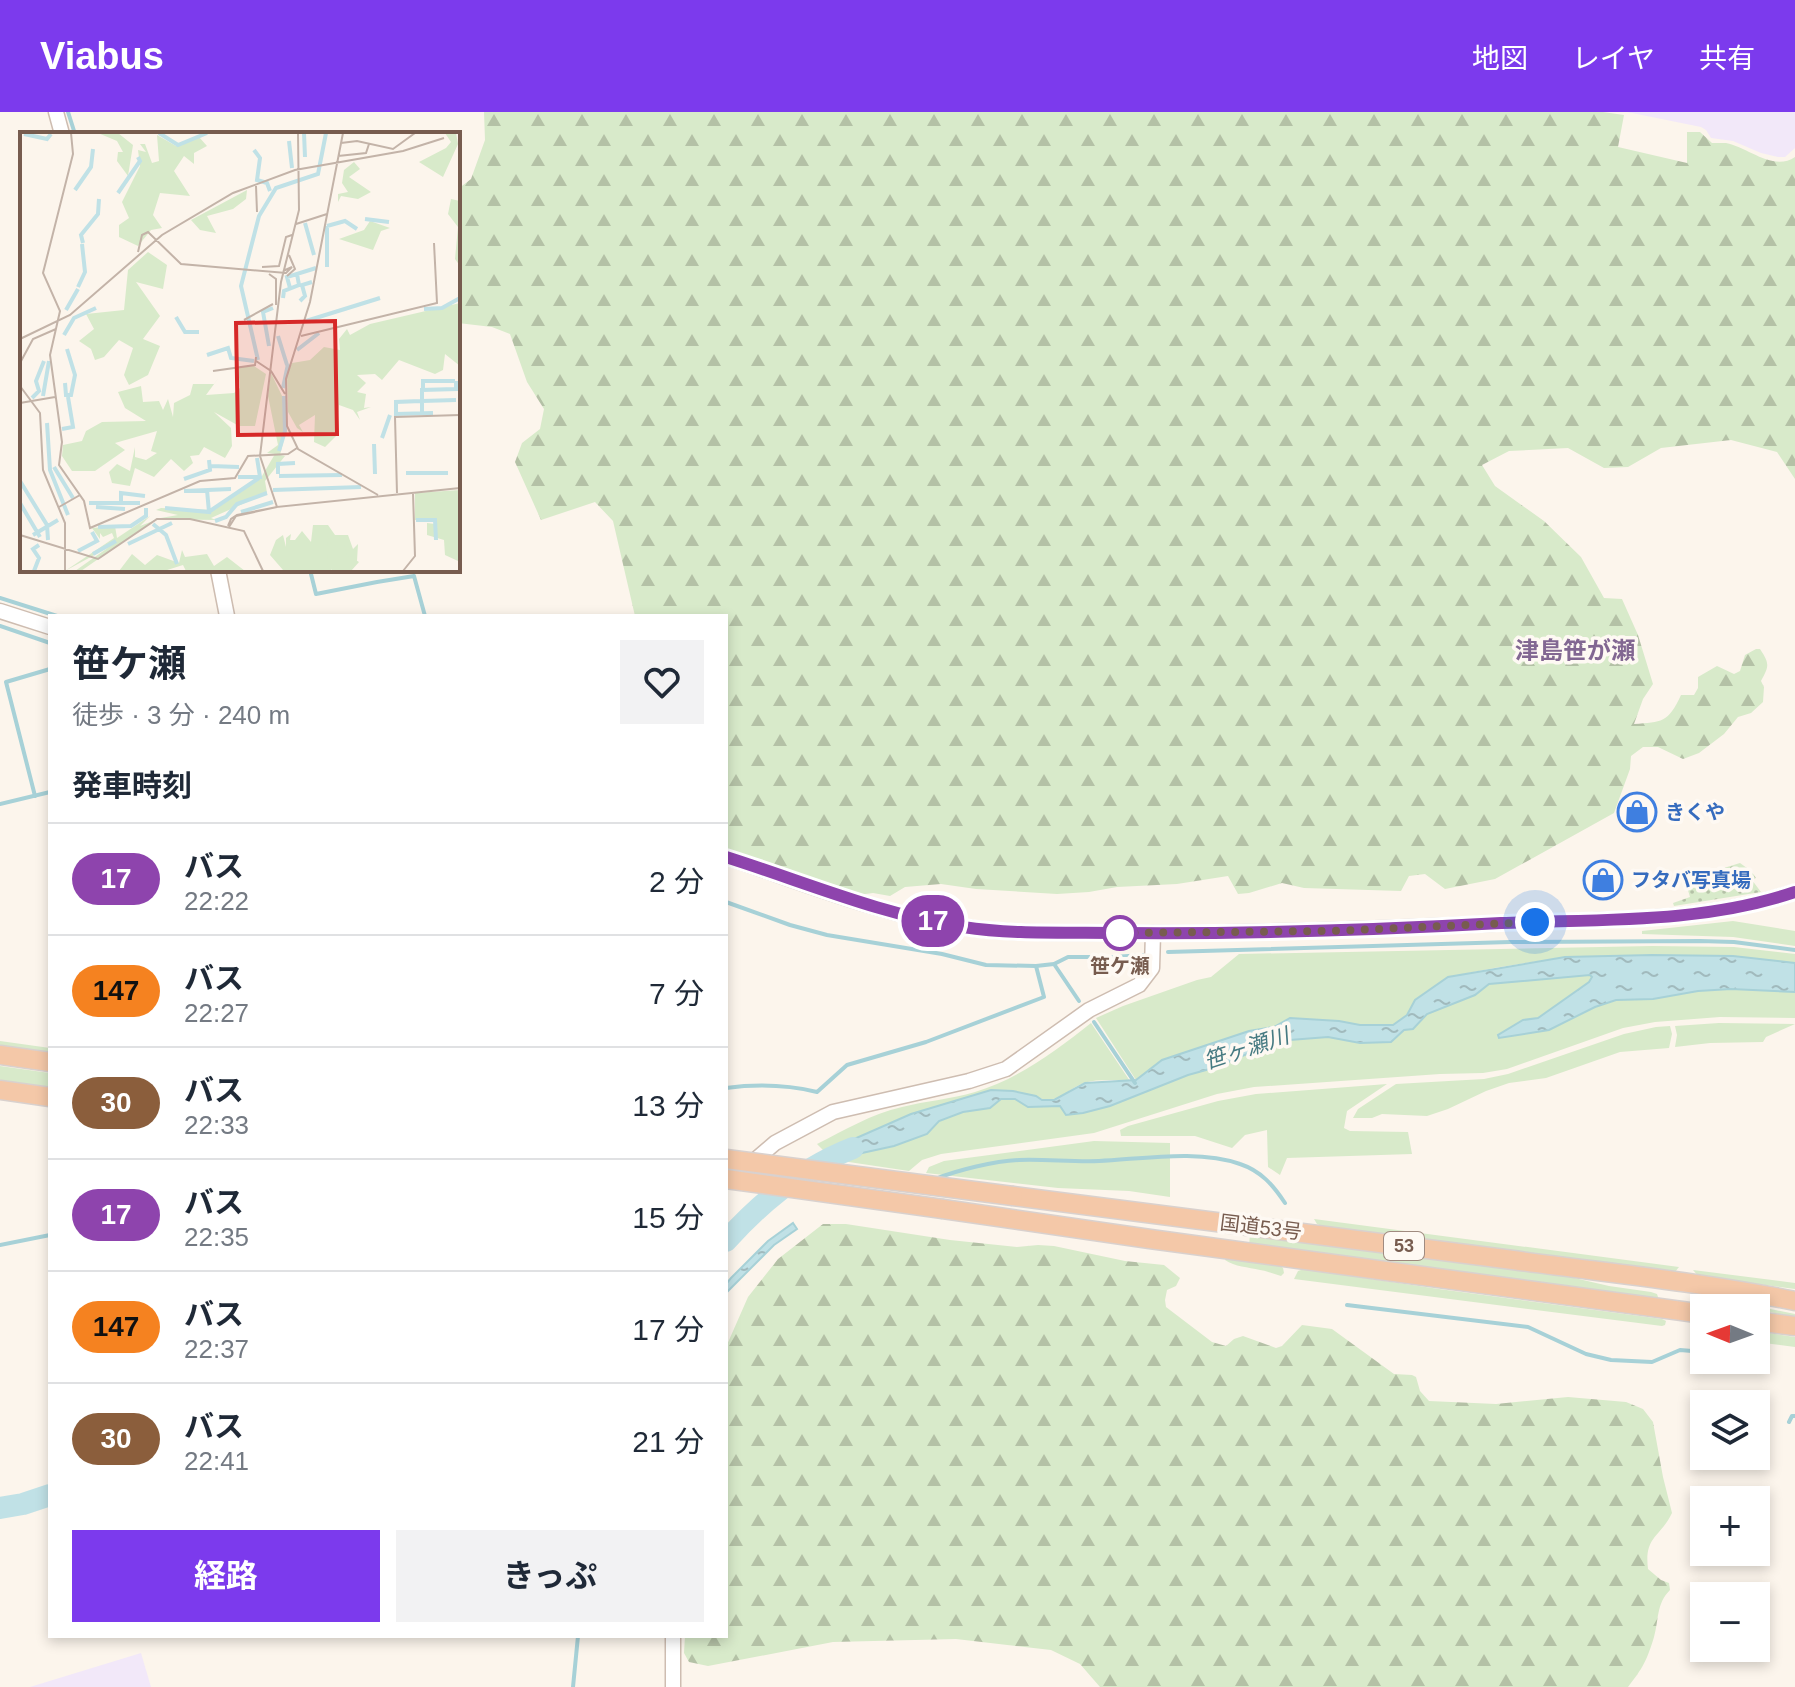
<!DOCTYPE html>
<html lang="ja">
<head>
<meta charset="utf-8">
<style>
  :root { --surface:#fff; --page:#f2f2f3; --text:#1f2937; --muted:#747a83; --line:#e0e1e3; --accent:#7c3aed }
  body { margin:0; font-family:Helvetica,"Noto Sans JP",sans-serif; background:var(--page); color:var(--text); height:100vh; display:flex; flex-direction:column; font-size:30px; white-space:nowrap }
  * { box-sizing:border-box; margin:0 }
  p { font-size:26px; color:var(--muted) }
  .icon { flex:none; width:44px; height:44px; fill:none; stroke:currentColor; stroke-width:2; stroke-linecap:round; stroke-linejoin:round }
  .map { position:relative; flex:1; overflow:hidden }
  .side { position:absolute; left:48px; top:502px; width:680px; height:1024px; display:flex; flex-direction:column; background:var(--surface); border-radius:0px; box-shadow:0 4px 12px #0003 }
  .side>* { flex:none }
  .badge { padding:0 16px; border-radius:26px; font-size:28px; line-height:52px }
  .needle { width:52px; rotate:271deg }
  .buttons { position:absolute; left:1690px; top:1182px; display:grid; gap:16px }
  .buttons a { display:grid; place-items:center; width:80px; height:80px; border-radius:0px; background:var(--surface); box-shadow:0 4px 12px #0003; font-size:40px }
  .you { position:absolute; width:40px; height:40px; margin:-20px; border:6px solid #fff; border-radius:50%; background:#1a73e8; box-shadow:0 0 0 12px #1a73e833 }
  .map>.badge { position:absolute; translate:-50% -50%; box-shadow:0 0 0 4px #fff }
  h2 { padding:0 24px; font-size:30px; line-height:72px }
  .round { display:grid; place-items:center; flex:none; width:84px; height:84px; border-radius:0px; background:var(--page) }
  .summary { display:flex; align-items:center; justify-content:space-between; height:136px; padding:0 24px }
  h1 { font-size:38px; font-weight:700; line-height:60px }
  .primary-button { display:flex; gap:16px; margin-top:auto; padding:16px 24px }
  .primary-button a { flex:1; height:92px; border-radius:0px; background:var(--accent); color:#fff; font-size:32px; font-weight:700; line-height:92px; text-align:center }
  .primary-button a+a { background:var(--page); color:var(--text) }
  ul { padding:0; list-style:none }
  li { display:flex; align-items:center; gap:24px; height:112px; padding:0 24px; border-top:2px solid var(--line) }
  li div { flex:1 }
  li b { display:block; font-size:30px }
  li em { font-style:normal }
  li .badge { min-width:88px; font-weight:700; text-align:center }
  header { display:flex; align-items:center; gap:48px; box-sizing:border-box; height:112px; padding:0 40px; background:var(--accent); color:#fff }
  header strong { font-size:38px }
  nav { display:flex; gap:44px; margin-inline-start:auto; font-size:28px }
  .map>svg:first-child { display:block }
</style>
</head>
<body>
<header>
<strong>Viabus</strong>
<nav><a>地図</a><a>レイヤ</a><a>共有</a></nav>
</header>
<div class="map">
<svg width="1795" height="1575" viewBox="0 0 1795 1575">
  <defs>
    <pattern id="forest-firs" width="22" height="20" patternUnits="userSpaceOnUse" patternTransform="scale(2)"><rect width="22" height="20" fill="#d8eaca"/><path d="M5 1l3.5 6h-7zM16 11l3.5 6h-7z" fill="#b4c1a6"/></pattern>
    <pattern id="park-dots" width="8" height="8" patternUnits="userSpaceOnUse" patternTransform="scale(2)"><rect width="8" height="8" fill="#d8eaca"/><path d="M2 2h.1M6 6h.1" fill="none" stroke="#b4c1a6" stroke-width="1.8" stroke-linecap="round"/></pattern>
    <pattern id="water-ripples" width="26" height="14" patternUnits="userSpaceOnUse" patternTransform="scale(2)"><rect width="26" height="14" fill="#c0e1e6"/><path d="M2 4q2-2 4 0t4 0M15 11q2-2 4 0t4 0" fill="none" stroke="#a1babd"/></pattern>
  </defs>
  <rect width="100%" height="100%" fill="#fcf5ec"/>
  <g fill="#f2e8f9">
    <path d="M1627 0H1795V36L1785 45H1778L1761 41 1733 29 1711 26 1706 18 1701 15Z"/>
    <path d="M141 1541 151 1575H30Z"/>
  </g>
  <g fill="#d8eaca">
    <path d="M1733 809 1795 819V834L1733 825 1642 822V819Z"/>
    <path d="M1652 834 1734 835 1795 842V851L1733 844 1652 843 1565 845 1494 856 1448 865 1415 888 1407 903 1393 913H1360L1339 909 1290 906 1274 915 1249 919 1162 948 1136 968 1096 906 1123 894 1197 868 1211 865 1239 842Z"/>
    <path d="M1590 863 1592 865 1589 870 1538 906 1523 908 1498 923 1499 926 1616 888 1653 887 1698 879 1731 877 1795 880V906L1720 905 1655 910 1623 916 1507 957 1483 961 1440 962 1254 975 1217 982 1094 1021 941 1042 922 1048 909 1059 842 1049 862 1041 894 1034 927 1022 939 1009 963 1000 990 996 1001 987H1015L1028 995 1060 994 1083 1001 1110 993 1188 963 1217 955 1277 929 1328 925 1360 931 1390 930 1404 918 1413 917 1427 902 1475 883 1489 872Z"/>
    <path d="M1091 911 1130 969C1117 968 1097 967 1084 971 1067 977 1054 996 1036 984L991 978 911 1002 851 1029 824 1039 817 1032C845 1018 871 1002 902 995 926 989 951 987 975 980 1018 967 1056 939 1091 911Z"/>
    <path d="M1719 911 1795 912 1766 925 1763 930 1710 931 1675 935 1677 923 1675 914Z"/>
    <path d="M1670 914 1672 922 1669 936 1620 940 1546 966 1509 971 1486 979 1448 997 1427 1004 1382 1002 1372 1006H1353L1358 997 1396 972 1484 967 1508 962 1624 922 1656 915Z"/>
    <path d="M0 929 50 936V942L0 936Z"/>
    <path d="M0 954 50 961V978L0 970Z"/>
    <path d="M1387 972 1347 999 1344 1016 1350 1019 1408 1020 1412 1042 1287 1046 1280 1063 1268 1055 1267 1018 1245 1023 1232 1036 1195 1024H1121L1120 1018 1128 1014 1218 989 1256 982Z"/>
    <path d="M1094 1029 1170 1031V1085L1129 1079 1058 1076 926 1061 929 1055 944 1049Z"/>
    <path d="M1314 1107 1679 1155 1675 1160H1671L1322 1114 1317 1112Z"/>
    <path d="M1250 1122 1557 1162 1609 1174 1651 1180 1657 1182 1658 1185 1656 1187 1249 1134Z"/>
    <path d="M1226 1144 1279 1153 1283 1156 1284 1161 1281 1164C1274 1162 1267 1159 1260 1158 1248 1155 1235 1155 1225 1148Z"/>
    <path d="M1304 1157 1439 1177 1662 1207 1666 1209 1665 1213 1662 1214 1294 1167 1298 1159Z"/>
    <path d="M1693 1158 1795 1171V1177L1698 1164Z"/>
    <path d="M1708 1184 1795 1202V1206L1754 1196 1707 1191 1704 1186Z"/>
    <path d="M1756 1219 1795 1225V1235L1756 1230Z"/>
  </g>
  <g fill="url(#forest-firs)">
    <path d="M484 0H1603L1624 3 1618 35 1687 51V20H1700L1712 31C1717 31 1721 31 1726 31 1748 35 1773 60 1795 45V367L1777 340 1731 328 1661 336 1628 355 1604 356 1568 336 1509 339 1482 353 1495 374 1544 409 1581 445 1604 486 1622 487 1638 523 1653 572 1643 587 1634 612C1662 610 1668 611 1681 583H1694L1698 576V565L1717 554 1734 562 1740 559 1745 543 1756 537H1760C1770 552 1769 554 1761 569L1764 575 1763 590 1751 601 1738 605 1724 622 1699 641 1683 647 1658 635H1643L1631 644 1630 657 1614 701 1495 767 1445 777 1425 762 1409 764 1401 779 1304 776 1282 771 1249 781 1238 782 1228 764 1177 772 1117 775 1089 780 1057 782 976 777 941 772 905 775 890 784 873 781 858 783 726 738V504H635L613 409 595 390 541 408 515 350 522 331 540 317 544 297 527 270 510 222 492 215 458 211V77L471 67 485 28Z"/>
    <path d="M823 1112H846L950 1128 1017 1135 1038 1133 1054 1134 1125 1149 1164 1153 1180 1166 1176 1174 1167 1178 1165 1188 1166 1195 1212 1230 1226 1234 1234 1227 1243 1224 1276 1236 1282 1234 1302 1213 1332 1217 1394 1262 1412 1263 1416 1265 1420 1279 1429 1289 1496 1292 1568 1285 1626 1290 1643 1297 1653 1310 1663 1365 1672 1401C1660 1426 1644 1424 1648 1457L1661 1468 1669 1471 1670 1478C1656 1492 1659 1508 1654 1525 1647 1548 1643 1556 1628 1575H1100L1080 1552 1051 1538 956 1527 833 1530 708 1554 689 1550 684 1541 685 1524H726V1235L748 1185 778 1147Z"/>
  </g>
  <path fill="url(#park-dots)" d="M1740 751 1751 759 1756 766 1752 768 1761 780 1674 794 1673 791 1690 785 1685 768Z"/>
  <g fill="url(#water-ripples)" stroke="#a7d1d7" stroke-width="2">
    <path d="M1652 843 1733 844 1795 851V880L1731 877 1698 879 1653 887 1616 888 1595 895 1549 918 1499 926 1498 923 1523 908 1538 906 1589 870 1592 865 1590 863 1489 872 1475 883 1427 902 1413 917 1404 918 1391 930 1360 931 1328 925 1277 929 1217 955 1188 963 1110 994 1083 1001 1066 1003 1060 994 1028 995 1015 987H1001L990 996 963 1000 939 1009 927 1022 894 1034 862 1041 842 1049 813 1045 911 1002 991 978 1013 979 1036 984 1042 988H1054L1085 971 1136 968 1162 948 1249 919 1274 915 1290 906 1339 909 1360 913H1393L1407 903 1415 888 1448 865 1565 845Z"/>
    <path d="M793 1111 797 1117 774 1133 726 1181V1172L731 1166 768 1129Z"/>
  </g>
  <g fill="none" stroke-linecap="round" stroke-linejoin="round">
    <g stroke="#a7d1d7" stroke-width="4">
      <path d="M68 0 75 22"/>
      <path d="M310 458 316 482 377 470 414 464 425 504"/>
      <path d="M0 486 57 504"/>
      <path d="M0 514 50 531"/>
      <path d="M35 684 6 570 50 557"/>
      <path d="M0 692 50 680"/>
      <path d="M726 790 790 813 827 823 942 842 986 853 1036 854 1054 852 1068 845H1113L1144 843"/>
      <path d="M1168 840 1510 830 1700 829 1734 830 1795 838"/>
      <path d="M1054 852 1079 889"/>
      <path d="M1094 910 1135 971"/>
      <path d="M726 976C756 972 788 973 817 980L847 953 926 930 1044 885 1036 854"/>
      <path d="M935 1067C958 1058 994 1049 1019 1048 1045 1047 1072 1050 1099 1049 1142 1047 1199 1037 1240 1052 1261 1059 1273 1073 1285 1091"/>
      <path d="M0 1133 50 1123"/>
      <path d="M1347 1193 1528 1215 1586 1242 1611 1248 1652 1250 1680 1238 1704 1240"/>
      <path d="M1756 1246 1764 1247"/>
      <path d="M1789 1310 1792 1304H1795"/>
      <path d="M573 1575 578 1524"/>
    </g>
    <g stroke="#c0e1e6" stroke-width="22">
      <path d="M726 1129C761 1090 804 1055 853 1036"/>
      <path d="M0 1396 23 1392 50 1383"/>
    </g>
    <g stroke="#cebdb1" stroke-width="17">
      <g id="tertiary">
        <path d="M56 0 62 22"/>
        <path d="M218 458 227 504"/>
        <path d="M0 499 50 515"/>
        <path d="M726 745C804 771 882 803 963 815 1015 823 1069 820 1121 821 1250 822 1378 817 1507 811 1603 807 1703 811 1795 780"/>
        <path d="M747 1055 775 1031 833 1000 969 969 1006 957 1089 898 1139 873 1152 856 1153 821"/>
        <path d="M673 1524V1575"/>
      </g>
    </g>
    <g stroke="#d9d1ce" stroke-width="21">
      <g id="trunk">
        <path d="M0 943 50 950"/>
        <path d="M0 978 50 985"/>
        <path d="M1013 1084C1179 1105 1346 1126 1513 1148 1607 1161 1702 1170 1795 1189"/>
        <path d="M943 1097 1150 1127 1704 1202"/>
        <path d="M1756 1209 1795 1214"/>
      </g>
    </g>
    <use href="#tertiary" stroke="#fff" stroke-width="14"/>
    <use href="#trunk" stroke="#f4c8a8" stroke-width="18"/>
    <g stroke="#d9d1ce" stroke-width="21" stroke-linecap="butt">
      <g id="trunk-bridge">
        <path d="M726 1047 1013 1084"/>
        <path d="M726 1067 943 1097"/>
      </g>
    </g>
    <use href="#trunk-bridge" stroke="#f4c8a8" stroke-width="18"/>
  </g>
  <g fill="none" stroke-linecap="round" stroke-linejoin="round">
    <g stroke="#fff" stroke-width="18">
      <path id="line" d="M726 745C805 770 882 803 963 815 1015 823 1069 820 1121 821 1248 822 1375 818 1501 811 1599 807 1701 812 1795 780"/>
    </g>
    <use href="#line" stroke="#8e44ad" stroke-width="12"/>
    <path stroke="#775c4f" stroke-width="8" stroke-dasharray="0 14.4" d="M1120 821 1332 819 1535 810"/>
  </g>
  <defs>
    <g id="shop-ring" transform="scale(2)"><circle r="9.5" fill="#fef9f3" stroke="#3f7fe0" stroke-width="1.5"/><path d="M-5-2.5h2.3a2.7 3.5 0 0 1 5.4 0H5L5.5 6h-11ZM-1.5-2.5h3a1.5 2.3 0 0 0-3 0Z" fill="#3f7fe0"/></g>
  </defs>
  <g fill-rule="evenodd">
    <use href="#shop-ring" x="1637" y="700"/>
    <use href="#shop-ring" x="1603" y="768"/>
  </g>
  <circle fill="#fff" stroke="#8e44ad" stroke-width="4" cx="1120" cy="821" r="16"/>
  <g text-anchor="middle" stroke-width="7" stroke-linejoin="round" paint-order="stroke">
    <rect fill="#fef9f3" stroke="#a08b80" stroke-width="2" x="1384" y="1120" width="40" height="28" rx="6"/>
    <g font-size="18" font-weight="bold" fill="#775c4f">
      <text x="1404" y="1140">53</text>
    </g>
    <g font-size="20" font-weight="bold" fill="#366cbe" stroke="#fef9f3" text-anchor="start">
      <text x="1665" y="707">きくや</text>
      <text x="1631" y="775">フタバ写真場</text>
    </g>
    <g font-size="20" font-weight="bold" fill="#775c4f" stroke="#fef9f3">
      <text x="1120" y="861">笹ケ瀬</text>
    </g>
    <g font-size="20" fill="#775c4f" stroke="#fef9f3">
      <text transform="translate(1261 1115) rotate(7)" y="7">国道53号</text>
    </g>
    <g font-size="22" font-style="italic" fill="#467a82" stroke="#fef9f3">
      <text transform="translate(1246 936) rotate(-18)" y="8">笹ヶ瀬川</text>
    </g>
    <g font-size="24" font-weight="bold" fill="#826792" stroke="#fef9f3">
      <text x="1575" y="547">津島笹が瀬</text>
    </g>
  </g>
  <g transform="translate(20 20)">
    <rect width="440" height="440" fill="#fcf5ec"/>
    <path d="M251 241 264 268 266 299 260 323 265 324 245 349 247 361 191 386 196 388 135 387 158 383 136 378 141 376 194 378 242 344 255 322 247 321 258 313 248 264ZM130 384 120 394 133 389 61 439H55L89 415 45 439 94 406 92 401 83 405 80 401V407L72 396 95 394 97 406Z" fill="#d8eaca"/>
    <path d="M78 1H98L113 13 108 44 97 29 98 20H103L97 9ZM425 1H436L438 12 423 45 399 30 426 16 431 10ZM137 3 156 14 179 5 187 14 174 21V32L164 24 154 39 170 64 140 61 133 83 142 96 131 98 118 114 99 105V93L109 86 102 70 120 34 118 18 126 20 120 12H125L132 31 139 29ZM334 30 340 37 329 45 351 60 338 67 321 64 318 70V62L328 60 322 51 324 38ZM227 58 226 67 213 77 187 84 196 101 180 98 171 88ZM431 67 440 69V134L435 127 438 95 428 82ZM350 89 370 96 361 99 353 118 319 107 344 98ZM128 120 147 133 143 157 116 150 140 184 123 207 140 214 128 243 109 253 104 243 113 216 99 208 84 225 75 228 71 217 59 209 74 197 66 182 104 178 108 138ZM440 171V234L425 222 423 238 415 242 379 228 362 248 355 242 337 243 346 251 337 260 346 262 344 276 351 275 337 280 340 288 333 278 319 273 316 304 305 315 294 310 295 283 279 293 283 300 277 296 268 280 267 243 272 231 290 228 304 215 320 218 319 207 327 197 330 203 350 192ZM234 234 246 242 235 294H219L194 280 211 296 212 314 205 326 184 315 179 323 170 324 173 331 164 339 151 327 134 345 115 336 110 354 92 351 89 340 97 332 110 339 115 315V325L126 328 137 321 131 319 137 299 95 311 105 318 75 339H52L42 324 43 313 62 309 66 299 82 290 126 289 105 276 98 260 121 254 123 270 139 269 143 278 148 267 153 285 154 271 170 263 173 252H194L200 244 186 263 214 261 220 256 218 235ZM293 393H308L315 403H328L333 417 338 412 337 429 308 425 312 439 263 438 250 423 256 408 263 403 266 415V406L271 402 270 408H275L282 399 291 410ZM162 418 165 425 187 422 194 434 207 425 225 439H166L163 433 144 439H99L112 422 125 433 137 423 159 431Z" fill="#d8eaca"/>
    <path d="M440 358V429H438L425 423 424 408 407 403V391L415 392V388H395V361ZM307 404 312 413H324L327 423 339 430 331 439H313L308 433Z" fill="#d8eaca"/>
    <path fill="none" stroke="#c0e1e6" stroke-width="4" d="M139 1 158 13 187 1M284 1 285 25M4 2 27 7 31 2M269 9 272 36M234 18 240 26 237 48 247 51 250 59M55 58 71 35 73 17M98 61 120 29 118 25M345 87 369 90M285 91 294 123M307 94V135M307 94 325 89 337 97M63 111 61 103 78 82 79 67M58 155 65 140 62 112M270 156 267 145 296 136M263 166 264 159 279 153 277 142M280 169 285 164 282 153 292 150M404 177 422 176 440 166M46 178 58 157M156 185 165 200H179M286 189 360 166M44 203 54 186 76 176M258 204 267 233M249 214 243 180 253 176M277 218 299 201M187 223 208 216 211 226 234 229M238 228 221 154 239 84 256 56 298 42 306 1M45 251 46 263H51L55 243 47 217M263 256 268 232M403 258V249H435M23 264 29 229M12 266 19 259 16 249 24 229M401 269 376 270V282L413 281M402 269 436 268M402 281V258L436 257V249M27 291 30 338 48 383M42 297 53 295 48 265M362 306 370 283M354 312 355 342M259 319 265 299 264 264M191 334 219 335M34 335 53 366M386 341H428M258 342V332L275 331M259 344 322 343M218 345H240L237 326M164 347 190 338 189 328M0 349 27 393 28 408M253 358 341 355M164 359 211 357M101 369V361L125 364M0 371 20 405M69 371H120M76 375 105 377M145 376 189 380 187 358M190 379 239 346M221 380 253 370M396 388H415L416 408M195 389 206 385 217 372 247 361M133 392 146 403 157 432M78 395 111 394 126 384V376M13 403 38 388M108 412 152 391M58 419 77 409 72 400M73 422 96 409M14 439 19 426 13 417 19 413"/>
    <path fill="none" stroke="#c3b3a8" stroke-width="2" d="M51 1 53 22 23 141 40 179 30 223 42 310 39 333 64 369 70 396 180 349 215 346 228 324 268 322 277 316M278 1 279 78 261 150 240 324 257 375 440 356M323 1 290 170 266 247 267 294 278 317 358 363M321 11 337 9 373 17 395 1M318 24 346 21 349 12M236 54 237 80M276 92 307 82M118 120 122 103 128 100 161 132 266 141 272 135 263 139M242 135 259 134 266 105 272 103M249 142 256 147V173M267 144 275 137 269 123M224 188 253 172M281 204 417 171 414 111M0 207 50 183 142 103 213 61 275 38 383 19 424 6M236 229 251 239 265 262M0 231 13 207 36 197M193 239 235 233 236 225M0 254 20 281 23 338 45 391V439M0 271 35 265M377 361 375 285 440 283M39 375 60 363M208 394 211 387 217 383 257 375 216 384 209 395M0 403 78 427 137 387H170L224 399 243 439M383 439 395 424 393 361"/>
    <path fill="#d62828" fill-opacity="0.15" stroke="#d62828" stroke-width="4" d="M315 189 317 302 218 303 216 191Z"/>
    <rect width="440" height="440" fill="none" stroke="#775c4f" stroke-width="4"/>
  </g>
</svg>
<div class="buttons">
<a><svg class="needle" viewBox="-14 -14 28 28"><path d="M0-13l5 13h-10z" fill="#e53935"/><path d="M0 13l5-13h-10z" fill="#747a83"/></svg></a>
<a><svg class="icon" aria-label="layers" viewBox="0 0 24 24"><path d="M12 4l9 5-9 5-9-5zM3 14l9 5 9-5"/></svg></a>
<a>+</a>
<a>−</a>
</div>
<div class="you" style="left:1535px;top:810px"></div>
<b class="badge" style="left:933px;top:809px;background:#8e44ad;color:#fff">17</b>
<section class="side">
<div class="summary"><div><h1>笹ケ瀬</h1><p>徒歩 · 3 分 · 240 m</p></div><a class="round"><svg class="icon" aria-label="heart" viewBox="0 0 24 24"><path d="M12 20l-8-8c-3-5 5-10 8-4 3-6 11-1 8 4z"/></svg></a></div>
<h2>発車時刻</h2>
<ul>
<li><span class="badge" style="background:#8e44ad;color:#fff">17</span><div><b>バス</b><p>22:22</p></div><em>2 分</em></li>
<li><span class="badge" style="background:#f58220;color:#111">147</span><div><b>バス</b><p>22:27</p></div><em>7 分</em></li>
<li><span class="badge" style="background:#8b5e3c;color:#fff">30</span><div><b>バス</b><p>22:33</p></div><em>13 分</em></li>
<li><span class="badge" style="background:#8e44ad;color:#fff">17</span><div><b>バス</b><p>22:35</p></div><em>15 分</em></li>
<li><span class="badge" style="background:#f58220;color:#111">147</span><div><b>バス</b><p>22:37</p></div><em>17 分</em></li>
<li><span class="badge" style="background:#8b5e3c;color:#fff">30</span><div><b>バス</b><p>22:41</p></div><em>21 分</em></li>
</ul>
<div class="primary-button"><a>経路</a><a>きっぷ</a></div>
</section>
</div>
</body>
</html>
